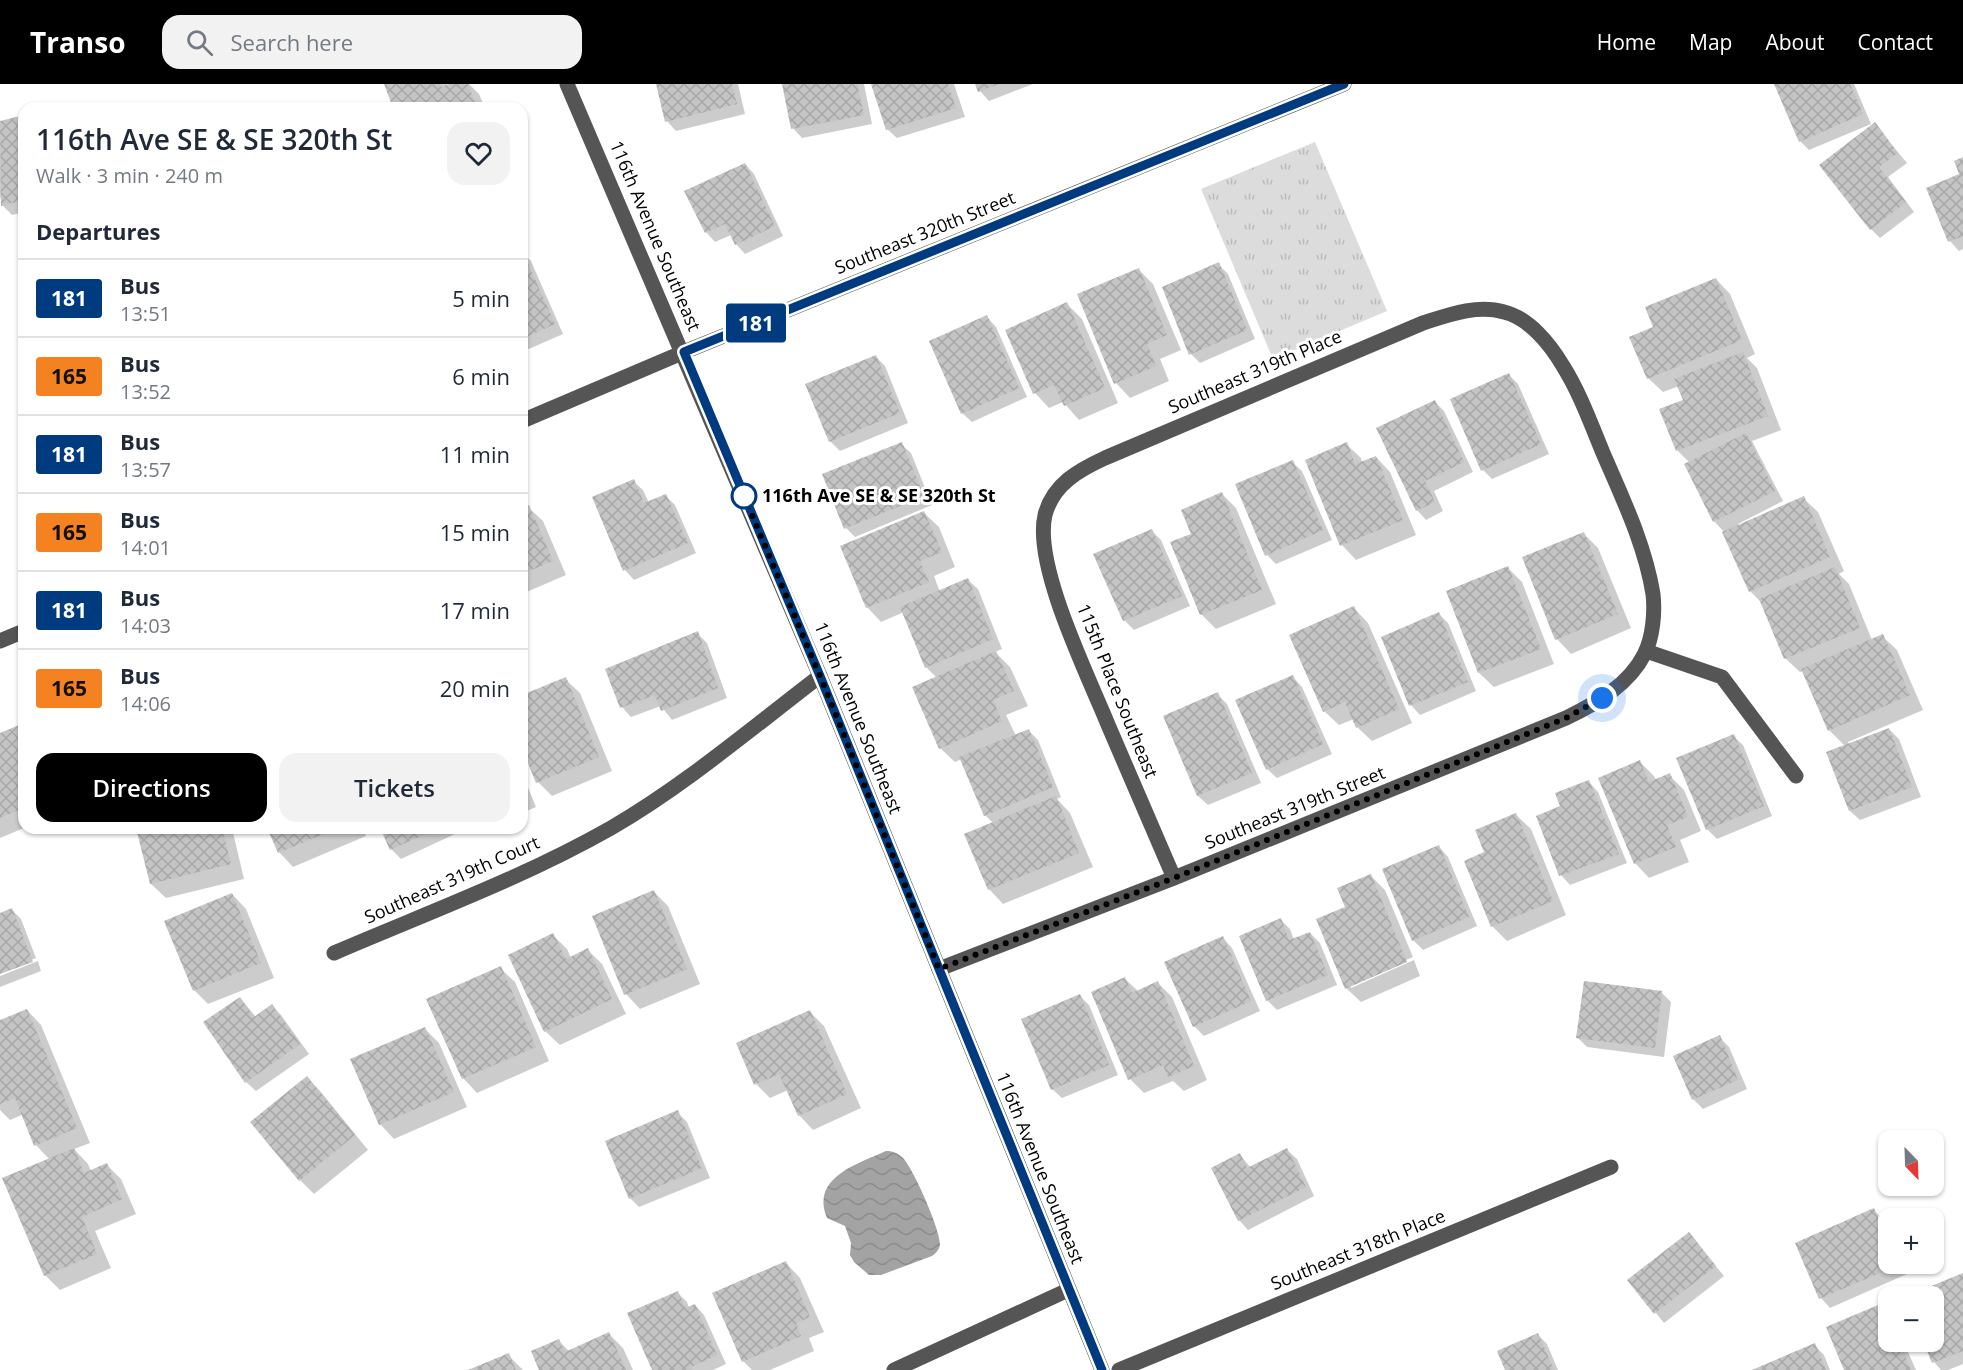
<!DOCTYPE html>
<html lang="en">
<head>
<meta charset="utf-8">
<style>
  :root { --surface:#fff; --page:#f2f2f3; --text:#1f2937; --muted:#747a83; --line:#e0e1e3; --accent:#000 }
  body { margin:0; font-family:"Open Sans",sans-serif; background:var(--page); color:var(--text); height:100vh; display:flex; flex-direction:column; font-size:22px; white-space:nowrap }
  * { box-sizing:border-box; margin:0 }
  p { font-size:20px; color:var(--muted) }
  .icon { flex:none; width:33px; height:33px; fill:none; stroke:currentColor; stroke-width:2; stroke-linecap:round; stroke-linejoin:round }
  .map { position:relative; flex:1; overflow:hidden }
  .side { position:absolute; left:18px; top:18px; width:510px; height:732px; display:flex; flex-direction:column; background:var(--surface); border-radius:18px; box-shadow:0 2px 4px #0004 }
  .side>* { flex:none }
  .badge { padding:0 12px; border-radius:4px; font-size:21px; line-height:39px }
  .needle { width:39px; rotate:157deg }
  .controls { position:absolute; left:1878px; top:1046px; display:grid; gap:12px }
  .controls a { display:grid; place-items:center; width:66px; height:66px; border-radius:12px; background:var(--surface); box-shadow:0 2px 4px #0004; font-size:30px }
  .you { position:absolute; width:30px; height:30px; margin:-15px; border:4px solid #fff; border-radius:50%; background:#1a73e8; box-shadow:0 0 0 9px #1a73e833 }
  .map>.badge { position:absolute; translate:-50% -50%; box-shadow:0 0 0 3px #fff }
  h2 { padding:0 18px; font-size:22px; line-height:54px }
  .round { display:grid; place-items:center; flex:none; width:63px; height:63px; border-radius:18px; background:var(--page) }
  .summary { display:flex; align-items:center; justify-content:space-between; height:102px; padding:0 18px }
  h1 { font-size:28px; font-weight:600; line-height:45px }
  .button { display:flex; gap:12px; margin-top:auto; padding:12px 18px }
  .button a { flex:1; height:69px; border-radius:18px; background:var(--accent); color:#fff; font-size:24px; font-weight:600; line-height:69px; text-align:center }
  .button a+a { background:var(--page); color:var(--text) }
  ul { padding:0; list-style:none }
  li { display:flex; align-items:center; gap:18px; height:78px; padding:0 18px; border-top:2px solid var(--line) }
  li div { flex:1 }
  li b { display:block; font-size:22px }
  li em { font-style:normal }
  li .badge { min-width:66px; font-weight:700; text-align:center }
  header { display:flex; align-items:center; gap:36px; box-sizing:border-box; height:84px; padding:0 30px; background:var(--accent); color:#fff }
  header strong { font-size:28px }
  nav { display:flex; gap:33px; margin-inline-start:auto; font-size:21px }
  .search { width:420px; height:54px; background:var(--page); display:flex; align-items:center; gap:15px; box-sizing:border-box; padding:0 21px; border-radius:18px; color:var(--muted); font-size:22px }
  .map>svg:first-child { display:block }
</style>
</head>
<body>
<header>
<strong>Transo</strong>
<div class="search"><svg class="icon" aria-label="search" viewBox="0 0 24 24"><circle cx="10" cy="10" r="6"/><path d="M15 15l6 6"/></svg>Search here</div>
<nav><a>Home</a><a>Map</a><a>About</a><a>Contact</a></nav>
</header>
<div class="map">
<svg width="1963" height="1286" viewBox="0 0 1963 1286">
  <defs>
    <pattern id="park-tufts" width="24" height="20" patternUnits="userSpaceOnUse" patternTransform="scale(1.5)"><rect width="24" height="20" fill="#dcdcdc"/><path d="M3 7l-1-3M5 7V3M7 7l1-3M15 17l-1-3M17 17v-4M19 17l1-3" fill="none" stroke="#bbb"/></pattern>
    <pattern id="water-waves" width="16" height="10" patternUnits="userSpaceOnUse" patternTransform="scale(1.5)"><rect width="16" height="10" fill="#a3a3a3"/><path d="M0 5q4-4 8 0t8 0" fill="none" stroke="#8b8b8b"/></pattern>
    <pattern id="building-cross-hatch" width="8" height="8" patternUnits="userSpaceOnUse" patternTransform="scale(1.5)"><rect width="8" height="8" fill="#c4c4c4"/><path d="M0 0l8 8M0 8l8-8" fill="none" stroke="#a7a7a7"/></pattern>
  </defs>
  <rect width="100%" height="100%" fill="#fff"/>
  <path fill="url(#park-tufts)" d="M1315 58 1387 227 1273 275 1201 105Z"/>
  <path fill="url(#water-waves)" d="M886 1067C894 1067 897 1069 903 1074 913 1084 941 1147 940 1161 939 1166 936 1169 932 1172L881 1191H869L854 1178 850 1171 851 1159 845 1142 827 1134C810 1093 858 1080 886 1067Z"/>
  <g fill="#0003">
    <path d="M386 0H447L448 2 469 0 479 10 485 24H395Z"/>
    <path d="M657 0H738L745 30 676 47 667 37Z"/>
    <path d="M784 0H864L872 40 802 54 793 44Z"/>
    <path d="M872 0H954L965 33 897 54 887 45Z"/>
    <path d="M976 0H1033L989 17 980 7Z"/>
    <path d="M1776 0H1854L1871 40 1809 66 1800 57Z"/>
    <path d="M24 32V128L12 131 2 121 0 112V38Z"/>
    <path d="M1874 40 1907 79 1888 93 1914 128 1880 154 1871 145Z"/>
    <path d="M1963 75V165L1959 167 1950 157Z"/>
    <path d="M745 80 754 90 783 152 745 170 736 160 731 151 715 158 706 148Z"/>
    <path d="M522 168 531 177 563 250 522 268Z"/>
    <path d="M1218 180 1228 190 1255 255 1200 279 1191 270Z"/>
    <path d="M1139 186 1153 200 1181 266 1160 275 1169 297 1130 314 1116 299Z"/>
    <path d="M1716 195 1730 210 1755 270 1747 274 1757 284 1781 346 1752 357 1783 417 1738 440 1739 442 1803 414 1818 428 1844 487 1839 490 1849 500 1872 556 1882 552 1897 566 1923 626 1848 658 1849 661 1889 645 1899 655 1921 713 1860 736 1850 727 1828 669 1845 662 1829 646 1804 587 1800 588 1785 574 1763 520 1750 507 1724 448 1714 437 1690 379 1677 366 1684 317 1679 302 1663 308 1648 294 1655 244Z"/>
    <path d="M1067 220 1082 235 1118 319 1079 336 1063 318 1049 324 1035 309Z"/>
    <path d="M987 233 996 243 1027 313 972 338 962 329Z"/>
    <path d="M876 273 885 282 908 339 840 367 830 357Z"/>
    <path d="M1509 291 1518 300 1549 370 1492 395 1483 386Z"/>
    <path d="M1435 318 1444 327 1473 388 1434 407 1443 427 1426 436 1417 426Z"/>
    <path d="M901 360 911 369 932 421 855 453 846 444Z"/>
    <path d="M1346 360 1361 374 1362 379 1376 373 1390 388 1416 451 1356 476 1342 461Z"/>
    <path d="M1292 378 1302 387 1332 456 1276 480 1267 471Z"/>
    <path d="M633 397 643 406 649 419 666 412 675 421 696 469 634 496 625 486 594 414Z"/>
    <path d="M1222 410 1236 424 1276 520 1216 545 1201 530 1193 450Z"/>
    <path d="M528 423 543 437 566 491 522 510V425Z"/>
    <path d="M924 429 939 443 955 483 934 492 940 508 968 496 978 505 1002 565 995 568 1010 583 1028 622 1006 631 1016 652 1029 647 1038 656 1061 713 1057 715 1070 729 1093 783 1003 820 989 805 994 740 985 731 962 675 955 678 940 664 937 594 926 583 904 528 881 538 867 523Z"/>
    <path d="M1152 447 1161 456 1190 522 1134 546 1125 537 1095 471Z"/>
    <path d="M1584 450 1598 464 1631 544 1571 570 1557 555Z"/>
    <path d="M1508 484 1522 498 1554 580 1494 603 1479 589 1448 507Z"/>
    <path d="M1354 524 1368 539 1412 639 1372 657 1357 643 1354 635 1339 641 1324 627Z"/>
    <path d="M1439 530 1448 539 1476 607 1420 631 1411 621 1383 554Z"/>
    <path d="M697 549 707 559 727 614 672 636 661 622 631 633 622 623Z"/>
    <path d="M1293 593 1302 603 1332 670 1277 694 1267 685Z"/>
    <path d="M565 595 580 609 612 687 552 712 538 698 522 660V613Z"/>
    <path d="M1217 610 1227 620 1261 699 1208 721 1198 712 1165 632Z"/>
    <path d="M24 641V744L0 754V651Z"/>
    <path d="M1733 652 1743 661 1772 732 1717 755 1707 745 1678 675Z"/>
    <path d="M1640 678 1654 692 1656 696 1669 691 1684 706 1701 747 1680 756 1689 778 1649 794 1635 779Z"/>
    <path d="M522 689 536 723 522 729Z"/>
    <path d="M1589 698 1598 708 1627 779 1570 801 1561 791Z"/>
    <path d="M1516 731 1531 745 1566 831 1507 857 1492 842 1486 769Z"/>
    <path d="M138 744H232L244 795 166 814 151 800Z"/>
    <path d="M269 744H363L366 752 293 783 279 768Z"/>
    <path d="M382 744H453L455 750 401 775 391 765Z"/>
    <path d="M1439 763 1448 773 1477 842 1423 866 1413 856Z"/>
    <path d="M1371 792 1385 806 1413 873 1351 900V904L1414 876 1420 892 1361 918 1346 904 1347 824Z"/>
    <path d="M654 808 668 822 700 900 640 925 626 910 594 833Z"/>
    <path d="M232 810 246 825 274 894 208 920 194 906Z"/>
    <path d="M12 826 21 835 36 874 0 889V830Z"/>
    <path d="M1281 836 1290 845 1294 856 1310 849 1320 859 1337 901 1277 926 1267 916Z"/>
    <path d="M553 851 567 865 571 874 588 866 602 880 626 930 560 961 545 947Z"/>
    <path d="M1223 854 1232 864 1260 927 1204 952 1194 942Z"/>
    <path d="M38 877 41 887 0 903V892Z"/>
    <path d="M500 884 515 898 549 977 477 1009 463 994Z"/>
    <path d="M1125 895 1138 907 1158 899 1172 913 1207 996 1184 1007 1173 997 1144 1009 1130 995Z"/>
    <path d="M1661 908 1671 918 1664 973 1587 963 1578 954Z"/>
    <path d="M1080 912 1089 921 1118 991 1062 1014 1052 1005Z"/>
    <path d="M240 914 256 933 272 922 281 931 309 970 256 1007 246 998Z"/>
    <path d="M27 926 41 941 90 1059 74 1065 88 1080 91 1087 107 1081 121 1095 136 1130 95 1147 111 1184 60 1206 46 1192 4 1095 50 1076 36 1061 24 1030 10 1036 0 1026V938Z"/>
    <path d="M810 928 824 942 861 1024 813 1046 799 1031 788 1006 770 1014 756 1000Z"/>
    <path d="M424 944 439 959 467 1023 394 1055 380 1040Z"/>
    <path d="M1719 953 1729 963 1747 1005 1703 1025 1693 1015Z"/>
    <path d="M307 994 321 1008 368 1066 314 1110 300 1096Z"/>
    <path d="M677 1028 687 1038 710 1094 639 1123 630 1114Z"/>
    <path d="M1287 1066 1297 1075 1314 1112 1248 1146 1239 1136 1240 1071 1251 1084Z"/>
    <path d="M1874 1126 1883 1136 1888 1147V1179H1902L1907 1190 1830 1224 1821 1214Z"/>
    <path d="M1689 1150 1724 1192 1664 1239 1629 1196Z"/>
    <path d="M786 1179 800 1194 824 1248 809 1254 814 1267 770 1286H752L743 1277Z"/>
    <path d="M1963 1191V1280L1948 1286H1941L1934 1278 1925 1257H1934V1212H1911Z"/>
    <path d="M677 1208 687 1218 689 1224 695 1221 704 1231 726 1280 713 1286H654Z"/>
    <path d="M1882 1221 1888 1227V1257H1903L1916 1286H1846Z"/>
    <path d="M609 1250 623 1264 633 1286H540L559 1257 569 1267Z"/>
    <path d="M1538 1251 1547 1260 1558 1286H1507Z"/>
    <path d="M1814 1261 1824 1271 1830 1286H1756Z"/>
    <path d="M508 1271 523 1286H472Z"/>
  </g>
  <g fill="url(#building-cross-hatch)">
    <path d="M384 0H440L441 3 449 0H468L477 24H393Z"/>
    <path d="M656 0H732L737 20 665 38Z"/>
    <path d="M782 0H857L864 31 791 45Z"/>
    <path d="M871 0H948L956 24 886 46Z"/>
    <path d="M975 0H999L978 8Z"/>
    <path d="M1774 0H1850L1863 30 1799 58Z"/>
    <path d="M24 31V116L1 122 0 37Z"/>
    <path d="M1875 38 1898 69 1879 83 1906 118 1870 146 1819 81Z"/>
    <path d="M1963 73V152L1948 158 1926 104 1959 90 1954 77Z"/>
    <path d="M745 79 775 142 735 161 725 140 705 149 684 107Z"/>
    <path d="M522 166 555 240 522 255Z"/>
    <path d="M1219 178 1247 246 1189 271 1162 203Z"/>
    <path d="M1139 184 1167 251 1147 260 1156 282 1114 300 1077 210Z"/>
    <path d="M1716 194 1742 256 1647 295 1629 253 1653 243 1645 223Z"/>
    <path d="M1067 218 1105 304 1064 322 1054 301 1033 310 1005 246Z"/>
    <path d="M987 231 1019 304 961 330 929 257Z"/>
    <path d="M1743 268 1768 332 1676 367 1659 325 1683 316 1674 295Z"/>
    <path d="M876 271 900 329 829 358 805 300Z"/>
    <path d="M1509 289 1541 360 1481 387 1450 315Z"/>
    <path d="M1435 316 1464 378 1425 397 1435 418 1416 427 1376 344Z"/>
    <path d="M1746 349 1775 407 1713 438 1684 380Z"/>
    <path d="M902 358 924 412 844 445 822 390Z"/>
    <path d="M1347 358 1355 380 1376 372 1403 436 1340 462 1305 376Z"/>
    <path d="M1293 376 1323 446 1265 472 1235 400Z"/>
    <path d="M634 395 644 419 666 410 688 459 623 487 592 413Z"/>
    <path d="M1222 408 1262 506 1200 531 1170 458 1191 450 1181 426Z"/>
    <path d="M1804 412 1830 473 1749 508 1722 448Z"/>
    <path d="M529 421 553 477 522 490V424Z"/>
    <path d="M924 427 942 468 920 477 929 498 866 524 840 462Z"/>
    <path d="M1152 445 1182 512 1123 537 1093 470Z"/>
    <path d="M1584 448 1618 530 1555 556 1522 473Z"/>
    <path d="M1508 482 1541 565 1478 589 1446 507Z"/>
    <path d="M1835 483 1860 544 1784 575 1759 515Z"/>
    <path d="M968 494 993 555 925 584 900 523Z"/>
    <path d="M1354 522 1399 625 1356 644 1345 618 1323 628 1289 551Z"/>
    <path d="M1439 528 1468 598 1409 622 1381 553Z"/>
    <path d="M698 547 718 604 661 627 655 611 620 624 605 585Z"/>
    <path d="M1883 550 1910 611 1828 647 1801 585Z"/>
    <path d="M996 567 1014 607 993 616 1002 637 939 665 912 603Z"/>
    <path d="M1293 591 1323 660 1266 686 1235 616Z"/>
    <path d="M566 593 599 673 536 699 522 664V611Z"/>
    <path d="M1218 608 1252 689 1197 712 1163 632Z"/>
    <path d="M24 639V724L0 734V649Z"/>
    <path d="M1889 644 1912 703 1849 727 1826 668Z"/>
    <path d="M1029 645 1053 703 984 732 959 673Z"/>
    <path d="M1734 650 1764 722 1706 746 1676 674Z"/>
    <path d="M1640 676 1649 698 1670 689 1688 733 1667 741 1676 763 1634 780 1598 694Z"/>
    <path d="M1589 696 1619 770 1559 792 1536 732 1560 722 1555 709Z"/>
    <path d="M1056 712 1079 769 988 806 964 750Z"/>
    <path d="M1516 729 1553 817 1491 843 1464 777 1484 768 1475 746Z"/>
    <path d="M136 744H222L231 780 150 800Z"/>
    <path d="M267 744H338L278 769Z"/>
    <path d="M380 744H439L390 766Z"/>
    <path d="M1439 761 1469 833 1412 857 1382 785Z"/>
    <path d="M1371 790 1407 878 1345 905 1316 835 1345 823 1337 804Z"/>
    <path d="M654 806 687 885 624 911 592 832Z"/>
    <path d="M232 809 261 879 193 907 164 837Z"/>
    <path d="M12 824 33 878 0 890V829Z"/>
    <path d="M1281 834 1289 856 1310 848 1328 891 1266 917 1239 852Z"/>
    <path d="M553 849 566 875 588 864 612 915 544 948 508 871Z"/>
    <path d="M1223 852 1251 917 1193 943 1164 878Z"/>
    <path d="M501 882 536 963 462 995 426 915Z"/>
    <path d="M1125 893 1132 909 1158 897 1194 982 1168 993 1163 981 1128 996 1091 908Z"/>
    <path d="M1584 897 1662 907 1655 964 1576 954Z"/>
    <path d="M1080 910 1109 981 1051 1006 1021 935Z"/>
    <path d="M240 913 254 933 272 920 300 960 245 999 203 938Z"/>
    <path d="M27 925 77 1044 34 1062 15 1014 0 1020V936Z"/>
    <path d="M810 926 847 1010 798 1032 779 990 754 1001 736 959Z"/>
    <path d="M425 943 454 1008 379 1041 350 975Z"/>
    <path d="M1720 951 1738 996 1692 1016 1673 972Z"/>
    <path d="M307 992 355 1051 299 1097 250 1038Z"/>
    <path d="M678 1026 702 1084 629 1115 605 1057Z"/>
    <path d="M74 1064 84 1089 107 1079 122 1115 82 1133 97 1170 44 1192 2 1094Z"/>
    <path d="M1287 1064 1306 1103 1238 1137 1211 1084 1240 1069 1247 1084Z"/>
    <path d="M1874 1124 1888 1157V1179H1898L1899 1181 1819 1215 1795 1159Z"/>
    <path d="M1689 1148 1716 1182 1654 1230 1627 1196Z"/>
    <path d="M786 1177 810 1233 796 1239 801 1252 742 1278 712 1209Z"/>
    <path d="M1963 1189V1267L1932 1279 1923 1257H1934V1212H1907Z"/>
    <path d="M678 1207 685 1224 695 1220 717 1271 691 1283 692 1286H652L627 1229Z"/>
    <path d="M1883 1219 1888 1233V1257H1899L1911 1286H1844L1826 1243Z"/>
    <path d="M609 1248 626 1286H539L531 1267 559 1255 565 1268Z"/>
    <path d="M1538 1249 1554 1286H1505L1497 1267Z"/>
    <path d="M1815 1259 1826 1286H1752Z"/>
    <path d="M509 1269 516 1286H468Z"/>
  </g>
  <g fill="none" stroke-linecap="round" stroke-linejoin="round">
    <g stroke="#555" stroke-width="15">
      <path d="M567 0 820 592 1102 1286"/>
      <path d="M522 337 684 268 1344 0"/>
      <path d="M0 557 24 547"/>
      <path d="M1646 567 1722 593 1796 692"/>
      <path d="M334 869C427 829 523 794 611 744 685 701 752 644 820 592"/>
      <path d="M939 885 1174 794 1566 634C1597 619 1629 601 1645 569 1653 552 1655 528 1653 510 1645 461 1623 415 1603 369 1591 340 1580 309 1563 282 1550 260 1529 234 1504 228 1477 220 1448 231 1423 239L1105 374C1079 386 1053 400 1045 431 1033 482 1089 593 1109 643 1131 693 1152 744 1174 794"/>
      <path d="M894 1286 1068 1206"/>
      <path d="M1119 1286 1611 1083"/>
    </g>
  </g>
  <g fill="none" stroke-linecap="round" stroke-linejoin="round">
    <g stroke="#fff" stroke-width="14">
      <path id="line" d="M1102 1286 820 592 684 268 1344 0"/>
    </g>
    <use href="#line" stroke="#003b80" stroke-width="9"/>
    <path stroke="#000" stroke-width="6" stroke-dasharray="0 10.8" d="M744 412 820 592 939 885 1174 794 1566 634 1602 614"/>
  </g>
  <circle fill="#fff" stroke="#003b80" stroke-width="3" cx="744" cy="412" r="12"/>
  <g text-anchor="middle" stroke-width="6" stroke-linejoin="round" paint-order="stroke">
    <g font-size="18" fill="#000" stroke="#fff">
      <text transform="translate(925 149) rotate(-22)" y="6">Southeast 320th Street</text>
      <text transform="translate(655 152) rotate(67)" y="6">116th Avenue Southeast</text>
      <text transform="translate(1255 288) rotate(-23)" y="6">Southeast 319th Place</text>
      <text transform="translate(1117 607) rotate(68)" y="6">115th Place Southeast</text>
      <text transform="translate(858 634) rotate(68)" y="6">116th Avenue Southeast</text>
      <text transform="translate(1295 724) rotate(-22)" y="6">Southeast 319th Street</text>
      <text transform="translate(452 796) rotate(-24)" y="6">Southeast 319th Court</text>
      <text transform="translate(1040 1084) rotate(68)" y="6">116th Avenue Southeast</text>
      <text transform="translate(1358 1166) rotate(-22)" y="6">Southeast 318th Place</text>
    </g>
    <g font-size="18" font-weight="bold" fill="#000" stroke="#fff" text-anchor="start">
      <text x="762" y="418">116th Ave SE &amp; SE 320th St</text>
    </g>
  </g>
</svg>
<div class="controls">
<a><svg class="needle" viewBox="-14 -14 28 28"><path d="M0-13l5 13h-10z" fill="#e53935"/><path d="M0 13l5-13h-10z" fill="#747a83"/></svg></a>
<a>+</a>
<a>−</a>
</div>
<div class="you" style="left:1602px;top:614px"></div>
<b class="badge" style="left:756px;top:239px;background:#003b80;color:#fff">181</b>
<section class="side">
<div class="summary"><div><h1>116th Ave SE &amp; SE 320th St</h1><p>Walk · 3 min · 240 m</p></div><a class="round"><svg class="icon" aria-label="heart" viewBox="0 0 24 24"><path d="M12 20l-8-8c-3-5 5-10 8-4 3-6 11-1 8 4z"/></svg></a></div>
<h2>Departures</h2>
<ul>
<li><span class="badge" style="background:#003b80;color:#fff">181</span><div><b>Bus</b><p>13:51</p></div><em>5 min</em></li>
<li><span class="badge" style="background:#f58220;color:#111">165</span><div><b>Bus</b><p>13:52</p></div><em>6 min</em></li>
<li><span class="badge" style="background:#003b80;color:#fff">181</span><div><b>Bus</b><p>13:57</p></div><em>11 min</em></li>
<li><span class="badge" style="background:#f58220;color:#111">165</span><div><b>Bus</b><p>14:01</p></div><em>15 min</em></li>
<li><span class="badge" style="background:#003b80;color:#fff">181</span><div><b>Bus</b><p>14:03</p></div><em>17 min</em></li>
<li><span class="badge" style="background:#f58220;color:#111">165</span><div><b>Bus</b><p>14:06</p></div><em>20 min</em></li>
</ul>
<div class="button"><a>Directions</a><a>Tickets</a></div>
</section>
</div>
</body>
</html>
